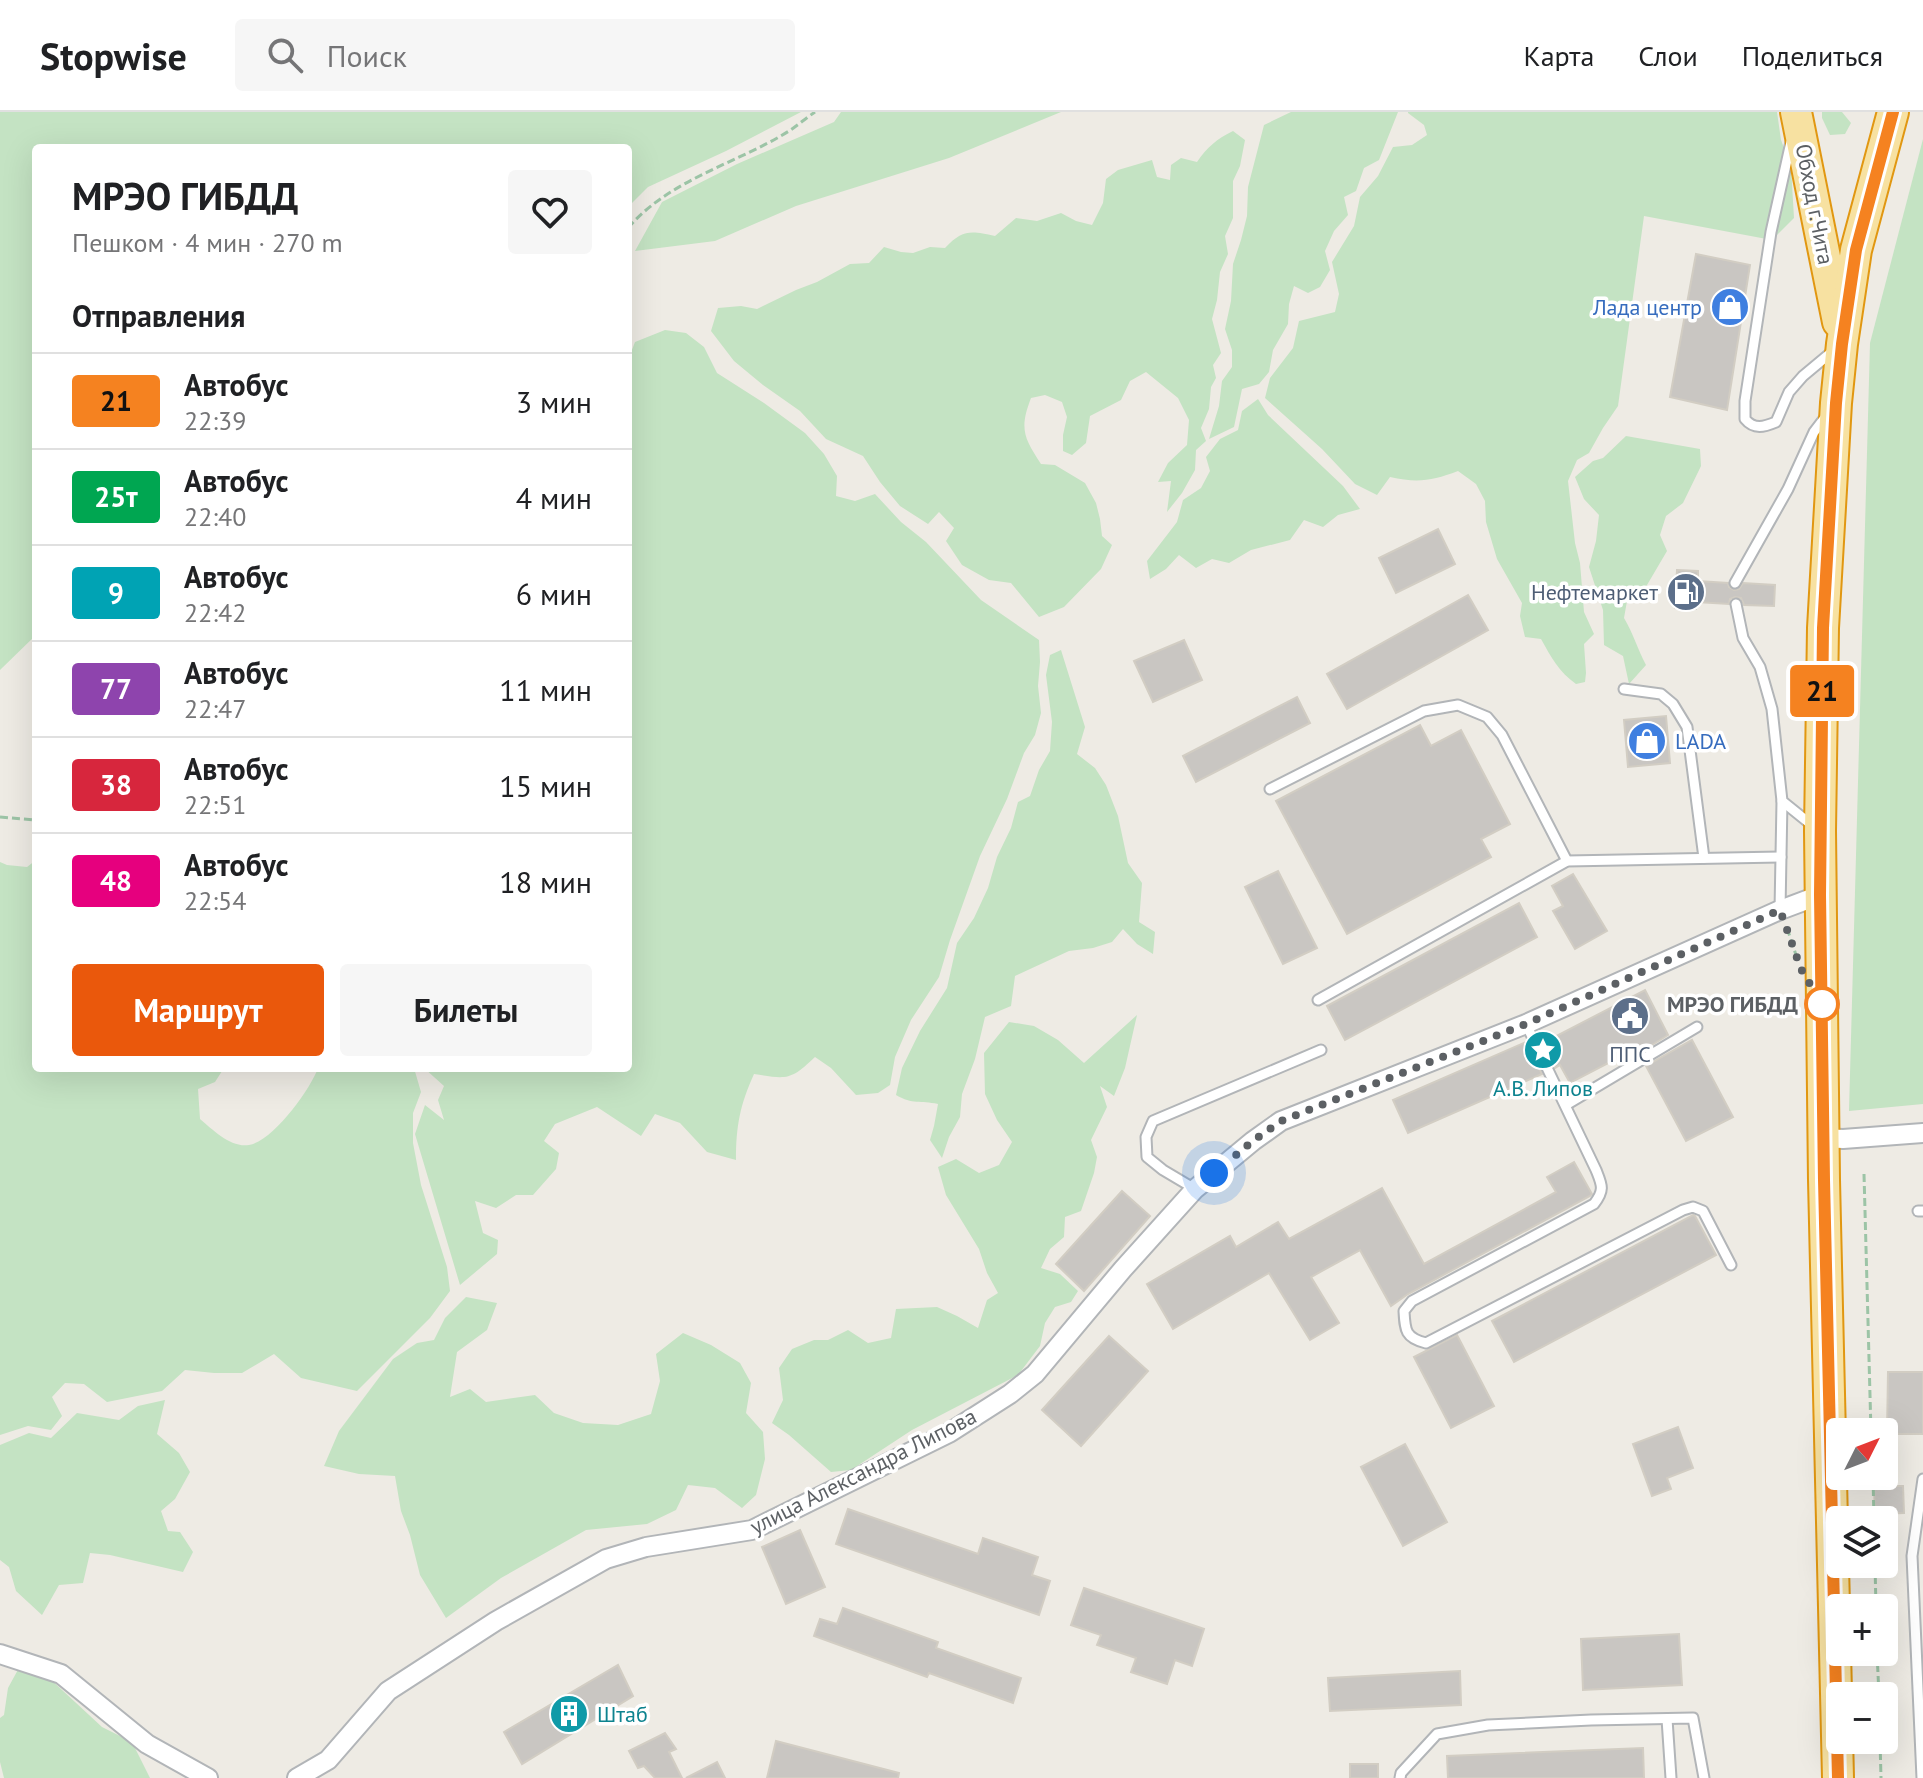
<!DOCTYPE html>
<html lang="ru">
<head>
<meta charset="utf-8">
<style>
  :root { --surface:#fff; --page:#f6f6f6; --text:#202124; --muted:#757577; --line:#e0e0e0; --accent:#ea580c }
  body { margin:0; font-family:"PT Sans",sans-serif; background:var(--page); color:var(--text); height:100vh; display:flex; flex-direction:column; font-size:30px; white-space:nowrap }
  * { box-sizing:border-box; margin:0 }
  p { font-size:26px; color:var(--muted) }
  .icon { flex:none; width:44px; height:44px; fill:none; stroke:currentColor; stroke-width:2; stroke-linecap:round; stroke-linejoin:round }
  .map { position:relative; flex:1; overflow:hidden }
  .sheet { position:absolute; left:32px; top:32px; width:600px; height:928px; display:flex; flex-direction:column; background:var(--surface); border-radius:8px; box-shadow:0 8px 32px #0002 }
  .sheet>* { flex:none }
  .badge { padding:0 16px; border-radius:6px; font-size:28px; line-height:52px }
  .needle { width:52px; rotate:48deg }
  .buttons { position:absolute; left:1826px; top:1306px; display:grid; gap:16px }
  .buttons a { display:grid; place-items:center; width:72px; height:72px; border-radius:8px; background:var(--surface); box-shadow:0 8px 32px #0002; font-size:40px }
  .you { position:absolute; width:40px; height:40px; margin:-20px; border:6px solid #fff; border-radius:50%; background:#1a73e8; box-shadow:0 0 0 12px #1a73e833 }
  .map>.badge { position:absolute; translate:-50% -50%; box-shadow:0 0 0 4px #fff }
  h2 { padding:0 40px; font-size:30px; line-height:72px }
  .round { display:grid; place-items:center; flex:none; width:84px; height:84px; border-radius:8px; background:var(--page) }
  .headline { display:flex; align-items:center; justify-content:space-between; height:136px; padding:0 40px }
  h1 { font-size:38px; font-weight:600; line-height:60px }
  .cta { display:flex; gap:16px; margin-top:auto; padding:16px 40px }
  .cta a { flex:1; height:92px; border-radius:8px; background:var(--accent); color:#fff; font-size:32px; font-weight:600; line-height:92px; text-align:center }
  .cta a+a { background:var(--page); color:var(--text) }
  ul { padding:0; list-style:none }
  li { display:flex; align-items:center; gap:24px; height:96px; padding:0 40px; border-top:2px solid var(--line) }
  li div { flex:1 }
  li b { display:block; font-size:30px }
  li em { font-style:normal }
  li .badge { min-width:88px; font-weight:700; text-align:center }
  header { display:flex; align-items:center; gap:48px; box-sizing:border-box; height:112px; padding:0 40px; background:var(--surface); border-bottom:2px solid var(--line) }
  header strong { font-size:38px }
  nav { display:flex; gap:44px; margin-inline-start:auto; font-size:28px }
  .search { width:560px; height:72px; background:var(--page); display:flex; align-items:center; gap:20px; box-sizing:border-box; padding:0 28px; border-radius:8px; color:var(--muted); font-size:30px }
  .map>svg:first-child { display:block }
</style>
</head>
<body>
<header>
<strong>Stopwise</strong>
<div class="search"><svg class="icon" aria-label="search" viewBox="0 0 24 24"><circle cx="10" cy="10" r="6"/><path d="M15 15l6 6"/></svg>Поиск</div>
<nav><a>Карта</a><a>Слои</a><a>Поделиться</a></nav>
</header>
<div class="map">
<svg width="1923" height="1666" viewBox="0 0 1923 1666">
  <rect width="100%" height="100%" fill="#eeebe4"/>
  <g fill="#c4e3c3">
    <path d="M0 0H801L726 39 648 75 628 95V36H36V523L0 558Z"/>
    <path d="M841 0H1061L949 46 796 94 715 129 635 139 662 90 737 52 834 10Z"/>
    <path d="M1291 0H1398L1379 48 1364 56 1356 79 1344 85 1348 103 1334 119 1325 139 1330 158 1320 175 1308 181 1294 174 1289 192 1288 212 1273 238 1269 260 1259 272 1242 277 1234 315 1209 327 1219 294 1222 269 1232 255V238L1225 217 1231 189 1233 152 1241 128 1247 104 1248 75 1264 13Z"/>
    <path d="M1408 0H1777L1781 28 1791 55 1794 106 1772 128 1644 104 1618 294 1603 316 1589 341 1577 348 1568 369 1575 431 1580 451 1584 500 1594 522 1584 532 1586 561 1585 570 1576 572C1559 560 1551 545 1541 527L1525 525 1520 504 1522 491 1497 447 1486 410 1485 389 1476 372 1458 359C1432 369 1417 371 1390 365L1377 383 1355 372 1322 337 1265 286 1270 266 1293 236 1299 209 1335 200 1339 182 1332 150 1354 114 1360 85 1378 64 1393 35 1412 33 1427 23 1424 13 1408 1Z"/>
    <path d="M1822 0H1842L1851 11 1845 22 1830 23 1822 6Z"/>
    <path d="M1233 19 1245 28 1240 54 1233 69V106L1225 124 1228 142 1220 160 1217 188 1212 207 1221 241 1213 253 1216 266 1211 275 1209 297 1201 316 1206 329 1196 338 1195 358 1182 381 1167 400 1171 369 1158 370 1168 351 1187 333 1189 308 1178 286 1146 260 1130 269 1121 288 1090 304 1086 331 1072 343 1063 339V323L1067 305 1062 290 1045 283 1031 286C1019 317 1024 326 1041 352L1055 353 1085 371 1096 391 1100 407 1102 424 1112 433 1101 457 1064 495 1039 505 1011 471 989 468 962 453 946 429 954 416 939 400 928 412 900 394 880 370 863 344 826 327 800 299 763 273 734 249 711 219 718 196 741 194 757 197 796 178 817 170 850 152 869 151 884 135 901 140 913 141 930 135 945 136C963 117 971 119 995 124L1016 106 1037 109 1061 101 1076 109 1092 113 1103 91 1106 67 1118 58 1152 48 1157 65 1170 68 1171 53 1181 46 1197 50C1207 35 1217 27 1233 19Z"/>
    <path d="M1923 27V992L1849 999 1870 231Z"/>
    <path d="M665 218 686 221 704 235 717 261 764 291 805 321 824 342 837 364 836 384 855 389 875 382 901 410 926 430 981 488 1039 528 1040 550 1038 574 1041 601 1035 623 1024 641 1007 687 980 744 950 828 939 865 911 908 895 945 890 973 878 981 856 983 831 956 815 945C790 969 787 967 754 962 740 993 736 1014 736 1048L707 1040 680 1011 655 1002 641 1024 597 995 555 1012 544 1029 559 1041 556 1057 533 1083H516L496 1096 475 1089 483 1121 498 1128 497 1142 460 1173 415 1022 425 993 444 1008 438 988 444 974 424 956H628V248L635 230Z"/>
    <path d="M1258 287 1268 303 1343 374 1360 397 1338 403 1323 415 1304 408 1290 428 1251 438 1229 451 1212 447 1196 456 1179 443 1166 457 1150 467 1147 449 1177 410 1183 388 1201 376 1210 359 1206 345 1220 327 1238 318 1242 299Z"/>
    <path d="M1626 324 1700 337 1701 354 1683 391 1666 404 1660 423 1667 439 1647 473 1627 489 1624 506C1633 521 1638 538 1646 553L1629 572 1623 544 1604 533 1603 498 1589 455 1596 429 1599 403 1584 387 1575 365 1593 349 1603 346Z"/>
    <path d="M1061 538 1085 615 1077 642 1095 656 1106 673 1118 704 1128 751 1142 771 1139 810 1155 820 1153 842 1137 832 1123 817 1112 830 1093 836 1069 839 1015 864 1011 894 985 905 975 947 962 982 960 1005 949 1025 942 1046 930 1028 934 1014 938 992C920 988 913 993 896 983L902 956 920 919 947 876 957 831 974 806 988 776 997 745 1011 716 1018 690 1030 684 1039 658 1050 639 1052 610 1046 563 1050 543Z"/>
    <path d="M36 748V956H224L215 970 198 977 200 1007C213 1018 231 1036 249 1033 273 1029 310 978 318 956H414L421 980 413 1001V1031L421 1073 447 1155 450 1179 430 1206 357 1279 301 1266 274 1242 242 1261H214L185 1258 162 1279 107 1290 84 1272 65 1271 52 1285 62 1304 51 1318 28 1314 0 1323V750L7 753 27 755Z"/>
    <path d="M1137 903 1125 956 1114 984 1100 974 1107 995 1091 1028 1097 1045 1094 1061 1081 1099 1065 1105 1064 1125 1050 1137 1041 1156 1060 1162 1078 1179 1071 1190 1055 1195 1045 1211 1040 1234 1018 1263 912 1318 851 1358 831 1360 789 1323 772 1311 783 1288 779 1256 792 1237 814 1228H828L848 1218 868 1231 891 1226 896 1197 937 1195 957 1204 978 1216 987 1188 998 1181 987 1161 979 1137 946 1083 938 1055 956 1047 979 1061 999 1053 1012 1030 997 1008 985 982 984 941 1009 910 1034 914 1058 928 1084 951Z"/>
    <path d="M466 1185 497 1191 487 1218 457 1240 450 1285 470 1277 486 1290 535 1283 554 1301 583 1311 618 1313 651 1302 660 1269 656 1242 683 1221 711 1233 740 1251 751 1271 746 1301 763 1320 765 1347 756 1383 742 1396 715 1376 688 1373 676 1398 647 1412 586 1418 501 1466 446 1506 420 1463 410 1423 401 1399 395 1364 359 1362 324 1354 339 1319 393 1247 417 1231 434 1228 445 1206Z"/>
    <path d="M165 1288 157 1322 179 1341 190 1360 175 1387 161 1399 168 1419 180 1420 193 1440 183 1460 110 1443 90 1441 83 1471 59 1473 42 1503 16 1479 9 1455 0 1448V1333L29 1321 51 1326 77 1301 119 1308 138 1294Z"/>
    <path d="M20 1554 48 1565 102 1615 132 1630 150 1666H4L0 1650V1606L4 1603 8 1576Z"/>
  </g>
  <g fill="#c9c6c2" stroke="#d2cdc3" stroke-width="2">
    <path d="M1696 142 1750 153 1727 298 1670 285Z"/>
    <path d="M1438 417 1455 452 1396 481 1379 446Z"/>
    <path d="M1677 458 1698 459V469L1728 471 1729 475 1734 478 1739 477 1743 471 1775 473 1774 494 1744 493 1741 486 1735 485 1730 487 1729 492 1696 490V497L1675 496Z"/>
    <path d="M1468 483 1488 518 1347 597 1327 562Z"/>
    <path d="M1184 528 1202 568 1153 590 1134 549Z"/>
    <path d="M1297 585 1310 611 1196 670 1183 644Z"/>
    <path d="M1666 604 1670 651 1628 655 1624 608Z"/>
    <path d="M1420 613 1431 634 1461 618 1510 712 1481 727 1491 745 1347 822 1276 689Z"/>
    <path d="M1278 759 1317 836 1283 852 1245 775Z"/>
    <path d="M1573 762 1607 819 1575 837 1553 799 1563 794 1552 774Z"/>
    <path d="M1519 791 1537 825 1345 928 1327 894Z"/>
    <path d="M1645 878 1668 923 1639 941 1637 936 1570 971 1560 953 1555 956 1543 931Z"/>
    <path d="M1692 928 1733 1005 1686 1029 1646 954Z"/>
    <path d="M1526 930 1542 962 1408 1021 1393 988Z"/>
    <path d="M1574 1050 1592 1082 1590 1084 1408 1182 1391 1194 1360 1138 1311 1165 1339 1211 1310 1228 1269 1161 1173 1217 1147 1172 1230 1124 1236 1135 1278 1110 1289 1127 1382 1076 1424 1152 1556 1080 1547 1065Z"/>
    <path d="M1122 1079 1150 1104 1084 1179 1056 1152Z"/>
    <path d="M1693 1103 1695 1104 1716 1143 1514 1250 1492 1209Z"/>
    <path d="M1457 1223 1494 1294 1451 1316 1414 1245Z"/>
    <path d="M1109 1224 1148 1259 1081 1334 1042 1298Z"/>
    <path d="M1888 1260H1923V1322H1887Z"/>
    <path d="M1678 1315 1693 1356 1667 1366 1671 1377 1652 1384 1633 1332Z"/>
    <path d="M1405 1332 1447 1410 1403 1434 1361 1355Z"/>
    <path d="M1874 1374H1903L1904 1401 1875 1402Z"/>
    <path d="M848 1397 978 1442 983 1426 1038 1445 1032 1463 1050 1469 1039 1503 836 1432Z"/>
    <path d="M800 1418 825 1475 786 1492 762 1435Z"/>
    <path d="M1084 1476 1204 1517 1192 1554 1175 1548 1167 1572 1131 1560 1136 1546 1097 1533 1101 1523 1071 1513Z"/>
    <path d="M843 1496 938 1530 936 1536 1021 1566 1013 1591 929 1561 927 1565 814 1524 820 1507 837 1512Z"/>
    <path d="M1679 1522 1682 1573 1583 1578 1581 1527Z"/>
    <path d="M618 1553 633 1584 522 1652 504 1620Z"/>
    <path d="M1460 1559 1461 1593 1330 1599 1328 1566Z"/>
    <path d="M665 1621 676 1637 669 1640 682 1666H655L644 1654 638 1656 629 1639Z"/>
    <path d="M776 1629 899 1661 898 1666H767Z"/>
    <path d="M1643 1636 1644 1666H1448L1447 1644Z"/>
    <path d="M717 1650 725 1666H686Z"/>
    <rect x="1350" y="1652" width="28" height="14"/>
  </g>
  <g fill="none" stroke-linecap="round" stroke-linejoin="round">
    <g stroke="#b2b5b8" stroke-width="13">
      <g id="service">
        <path d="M1791 30 1771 120 1745 289V307C1754 318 1764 315 1776 310L1789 280 1803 264 1833 239"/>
        <path d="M1735 471 1788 377 1814 320 1827 303"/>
        <path d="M1736 492 1743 526 1760 555 1772 597 1782 689 1813 714"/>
        <path d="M1624 577 1661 582 1673 592 1687 615 1704 746"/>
        <path d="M1270 677 1424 599 1458 593 1487 605 1502 623 1567 749"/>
        <path d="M1780 798 1782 689"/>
        <path d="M1318 888 1567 749 1781 745"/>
        <path d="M1526 912 1596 1058C1602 1073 1605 1078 1594 1092L1412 1189 1404 1199C1405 1218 1405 1226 1426 1231L1683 1098 1693 1095 1703 1099 1731 1153"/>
        <path d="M1566 993 1697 915"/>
        <path d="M1195 1077 1163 1058 1147 1045 1146 1025 1153 1009 1321 938"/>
        <path d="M1918 1099H1923"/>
        <path d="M1667 1607 1671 1666"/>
        <path d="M1400 1666 1401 1661 1437 1622 1488 1613 1591 1608 1693 1606 1704 1666"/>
        <path d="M1922 1666 1912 1444 1923 1367"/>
      </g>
    </g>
    <g stroke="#b2b5b8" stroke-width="22">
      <g id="minor">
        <path d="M1823 1026 1843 1027 1923 1021"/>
        <path d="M0 1542 61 1562 147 1632 208 1666"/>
        <path d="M297 1666 328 1648 388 1579 496 1509 606 1447 646 1435 752 1418 949 1321 1010 1282 1035 1262 1123 1157 1195 1077 1253 1029 1281 1009 1526 912 1780 798 1820 783"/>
      </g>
    </g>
    <g stroke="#e19711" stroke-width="34">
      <g id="trunk">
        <path d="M1796 0 1838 210"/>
        <path d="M1838 1666 1824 1068 1820 719 1823 516 1836 291 1842 232 1856 138 1893 0"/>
      </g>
    </g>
    <g stroke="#9cc4a6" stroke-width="3" stroke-dasharray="8 4" stroke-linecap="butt">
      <path d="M628 116C670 67 736 52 789 19 798 13 806 6 815 0"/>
      <path d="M0 705 36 708"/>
      <path d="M1787 816 1796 843"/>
      <path d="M1864 1062 1871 1320"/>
      <path d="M1873 1364 1874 1408"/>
      <path d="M1875 1452 1876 1496"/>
      <path d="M1877 1540 1879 1584"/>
      <path d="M1880 1628 1881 1666"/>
    </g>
    <use href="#service" stroke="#fff" stroke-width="9"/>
    <use href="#minor" stroke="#fff" stroke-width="18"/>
    <use href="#trunk" stroke="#f7e1a1" stroke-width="30"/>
  </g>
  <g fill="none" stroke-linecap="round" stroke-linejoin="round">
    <g stroke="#fff" stroke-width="18">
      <path id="line" d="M1838 1666 1824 1068 1820 783 1823 516 1836 291 1842 232 1856 138 1893 0"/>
    </g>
    <use href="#line" stroke="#f58220" stroke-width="12"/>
    <path stroke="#5c6064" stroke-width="8" stroke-dasharray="0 14.4" d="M1214 1061 1253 1029 1281 1009 1526 912 1780 798 1801 857 1822 892"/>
  </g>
  <defs>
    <g id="shop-disc" transform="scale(2)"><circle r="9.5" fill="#3f7fe0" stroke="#fff"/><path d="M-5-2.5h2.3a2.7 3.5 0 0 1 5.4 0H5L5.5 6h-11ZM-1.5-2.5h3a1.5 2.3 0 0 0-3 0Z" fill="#fff"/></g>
    <g id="fuel-disc" transform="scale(2)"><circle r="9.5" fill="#5c6f8a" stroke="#fff"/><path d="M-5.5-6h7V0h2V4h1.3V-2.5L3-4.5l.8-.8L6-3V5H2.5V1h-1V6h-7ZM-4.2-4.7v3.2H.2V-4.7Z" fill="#fff"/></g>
    <g id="civic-disc" transform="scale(2)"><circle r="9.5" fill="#5c6f8a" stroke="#fff"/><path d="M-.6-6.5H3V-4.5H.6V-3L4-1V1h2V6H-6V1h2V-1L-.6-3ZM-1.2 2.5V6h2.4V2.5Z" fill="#fff"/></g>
    <g id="sight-disc" transform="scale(2)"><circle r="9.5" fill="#0f9aa8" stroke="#fff"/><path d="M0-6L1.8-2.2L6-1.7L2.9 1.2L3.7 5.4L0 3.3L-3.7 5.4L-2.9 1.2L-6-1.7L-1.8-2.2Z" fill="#fff"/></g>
    <g id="building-disc" transform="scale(2)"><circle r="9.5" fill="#0f9aa8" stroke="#fff"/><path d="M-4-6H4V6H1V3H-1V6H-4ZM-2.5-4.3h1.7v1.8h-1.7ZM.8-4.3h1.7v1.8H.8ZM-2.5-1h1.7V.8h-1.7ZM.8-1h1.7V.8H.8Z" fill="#fff"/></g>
  </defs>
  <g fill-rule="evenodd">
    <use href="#shop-disc" x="1730" y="195"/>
    <use href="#fuel-disc" x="1686" y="480"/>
    <use href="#shop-disc" x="1647" y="629"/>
    <use href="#civic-disc" x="1630" y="904"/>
    <use href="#sight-disc" x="1543" y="938"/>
    <use href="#building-disc" x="569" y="1602"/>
  </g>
  <circle fill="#fff" stroke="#f58220" stroke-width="4" cx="1822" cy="892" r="16"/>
  <g text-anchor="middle" stroke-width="7" stroke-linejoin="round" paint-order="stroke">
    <g font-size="22" fill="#5c6064" stroke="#fff">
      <text transform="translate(1815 92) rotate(79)" y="8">Обход г.Чита</text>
      <text transform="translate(863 1359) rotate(-27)" y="8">улица Александра Липова</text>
    </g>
    <g font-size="22" fill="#366cbe" stroke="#fff" text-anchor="end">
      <text x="1702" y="203">Лада центр</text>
      <text x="1675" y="637" text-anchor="start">LADA</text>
    </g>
    <g font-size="22" fill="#4e5e75" stroke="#fff" text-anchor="end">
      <text x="1658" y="488">Нефтемаркет</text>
      <text x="1630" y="950" text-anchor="middle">ППС</text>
    </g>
    <g font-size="22" font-weight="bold" fill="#5c6064" stroke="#fff" text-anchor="end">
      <text x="1798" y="900">МРЭО ГИБДД</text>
    </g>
    <g font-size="22" fill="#0d838f" stroke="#fff">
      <text x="1543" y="984">А.В. Липов</text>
      <text x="597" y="1610" text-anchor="start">Штаб</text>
    </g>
  </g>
</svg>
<div class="buttons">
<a><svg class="needle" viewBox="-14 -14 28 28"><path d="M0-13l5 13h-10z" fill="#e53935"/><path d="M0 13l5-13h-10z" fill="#757577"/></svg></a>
<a><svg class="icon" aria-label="layers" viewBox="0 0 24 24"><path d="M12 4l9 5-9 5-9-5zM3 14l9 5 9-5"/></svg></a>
<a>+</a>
<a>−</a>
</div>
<div class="you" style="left:1214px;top:1061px"></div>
<b class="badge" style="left:1822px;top:579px;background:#f58220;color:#111">21</b>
<section class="sheet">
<div class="headline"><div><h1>МРЭО ГИБДД</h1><p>Пешком · 4 мин · 270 m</p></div><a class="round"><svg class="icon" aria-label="heart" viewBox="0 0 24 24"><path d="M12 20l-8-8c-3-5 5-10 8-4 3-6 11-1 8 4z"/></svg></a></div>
<h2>Отправления</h2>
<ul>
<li><span class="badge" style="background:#f58220;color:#111">21</span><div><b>Автобус</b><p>22:39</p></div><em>3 мин</em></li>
<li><span class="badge" style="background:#00a651;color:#fff">25т</span><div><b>Автобус</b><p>22:40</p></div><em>4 мин</em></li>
<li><span class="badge" style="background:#00a3b4;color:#fff">9</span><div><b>Автобус</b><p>22:42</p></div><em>6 мин</em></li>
<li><span class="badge" style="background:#8e44ad;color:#fff">77</span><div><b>Автобус</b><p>22:47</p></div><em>11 мин</em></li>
<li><span class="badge" style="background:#d7263d;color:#fff">38</span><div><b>Автобус</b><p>22:51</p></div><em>15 мин</em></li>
<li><span class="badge" style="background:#e6007e;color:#fff">48</span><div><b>Автобус</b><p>22:54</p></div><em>18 мин</em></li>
</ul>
<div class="cta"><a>Маршрут</a><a>Билеты</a></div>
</section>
</div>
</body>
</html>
